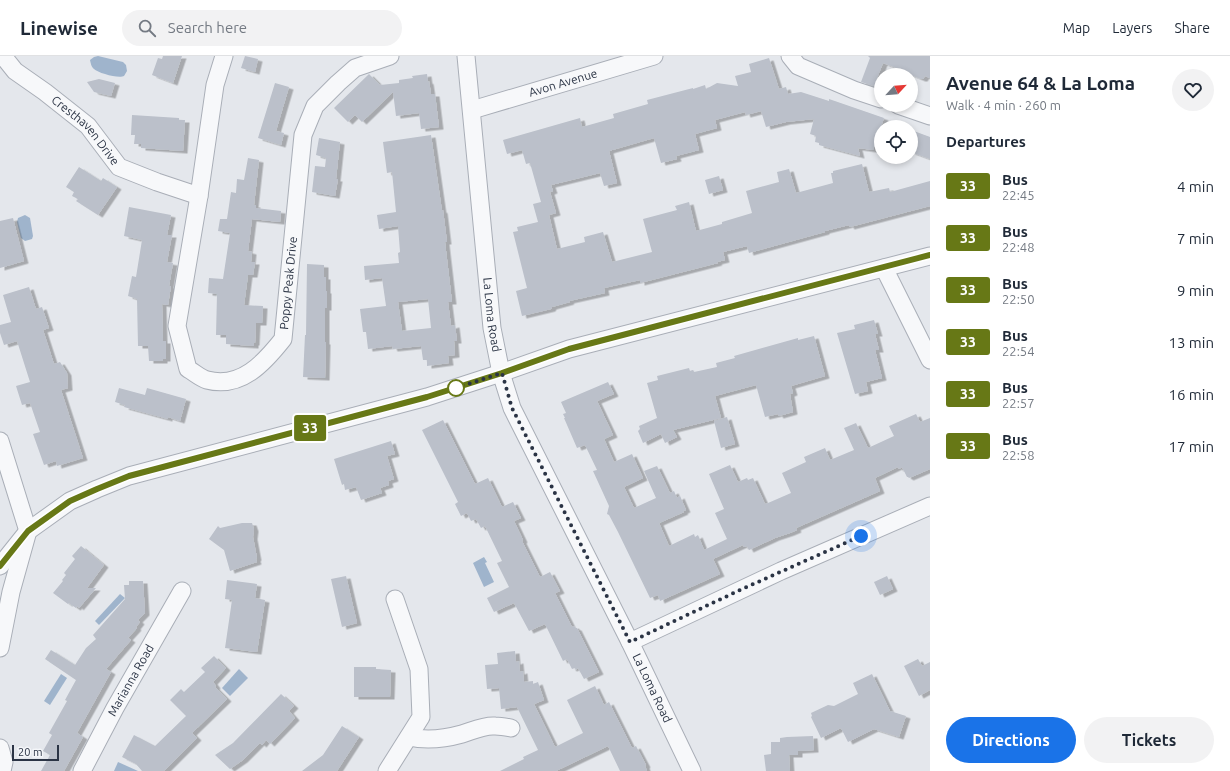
<!DOCTYPE html>
<html lang="en">
<head>
<meta charset="utf-8">
<style>
  :root { --surface:#fff; --page:#f2f2f3; --text:#1f2937; --muted:#747a83; --line:#e0e1e3; --accent:#1a73e8 }
  body { margin:0; font-family:Ubuntu,sans-serif; background:var(--page); color:var(--text); height:100vh; display:flex; flex-direction:column; font-size:15px; white-space:nowrap }
  * { box-sizing:border-box; margin:0 }
  p { font-size:13px; color:var(--muted) }
  .icon { flex:none; width:22px; height:22px; fill:none; stroke:currentColor; stroke-width:2; stroke-linecap:round; stroke-linejoin:round }
  .map { position:relative; flex:1; overflow:hidden }
  .sheet { display:flex; flex-direction:column; background:var(--surface); width:300px }
  .sheet>* { flex:none }
  .badge { padding:0 8px; border-radius:3px; font-size:14px; line-height:26px }
  .needle { width:26px; rotate:64deg }
  .controls { position:absolute; left:874px; top:12px; display:grid; gap:8px }
  .controls a { display:grid; place-items:center; width:44px; height:44px; border-radius:50%; background:var(--surface); box-shadow:0 2px 6px #0003; font-size:20px }
  .scale { position:absolute; left:12px; bottom:10px; width:47px; box-sizing:border-box; padding-left:4px; border:2px solid #2b3445; border-top:0; font-size:11px; line-height:14px; white-space:nowrap; color:#2b3445; -webkit-text-stroke:3px #f4f6f9; paint-order:stroke }
  .you { position:absolute; width:20px; height:20px; margin:-10px; border:3px solid #fff; border-radius:50%; background:#1a73e8; box-shadow:0 0 0 6px #1a73e833 }
  .map>.badge { position:absolute; translate:-50% -50%; box-shadow:0 0 0 2px #fff }
  h2 { padding:0 16px; font-size:15px; line-height:36px }
  .round { display:grid; place-items:center; flex:none; width:42px; height:42px; border-radius:21px; background:var(--page) }
  .head { display:flex; align-items:center; justify-content:space-between; height:68px; padding:0 16px }
  h1 { font-size:19px; font-weight:700; line-height:30px }
  .cta { display:flex; gap:8px; margin-top:auto; padding:8px 16px }
  .cta a { flex:1; height:46px; border-radius:24px; background:var(--accent); color:#fff; font-size:16px; font-weight:700; line-height:46px; text-align:center }
  .cta a+a { background:var(--page); color:var(--text) }
  ul { padding:0; list-style:none }
  li { display:flex; align-items:center; gap:12px; height:52px; padding:0 16px }
  li div { flex:1 }
  li b { display:block; font-size:15px }
  li em { font-style:normal }
  li .badge { min-width:44px; font-weight:700; text-align:center }
  header { display:flex; align-items:center; gap:24px; box-sizing:border-box; height:56px; padding:0 20px; background:var(--surface); border-bottom:1px solid var(--line) }
  header strong { font-size:19px }
  nav { display:flex; gap:22px; margin-inline-start:auto; font-size:14px }
  .search { width:280px; height:36px; background:var(--page); display:flex; align-items:center; gap:10px; box-sizing:border-box; padding:0 14px; border-radius:22px; color:var(--muted); font-size:15px }
  main { display:flex; flex:1; min-height:0 }
  .map>svg:first-child { display:block }
</style>
</head>
<body>
<header>
<strong>Linewise</strong>
<div class="search"><svg class="icon" aria-label="search" viewBox="0 0 24 24"><circle cx="10" cy="10" r="6"/><path d="M15 15l6 6"/></svg>Search here</div>
<nav><a>Map</a><a>Layers</a><a>Share</a></nav>
</header>
<main>
<div class="map">
<svg width="930" height="715" viewBox="0 0 930 715">
  <defs>
    <filter id="shadow"><feDropShadow dx="4.5" dy="2.5" stdDeviation="0" flood-color="#0004"/></filter>
  </defs>
  <rect width="100%" height="100%" fill="#e4e7ec"/>
  <g fill="#9fb4cc">
    <path d="M98 0 123 6 126 9 127 15 124 20C119 23 98 17 94 13 91 10 91 8 90 4L94 1Z"/>
    <path d="M25 159 30 162 33 180 32 183 25 185 21 182 17 166 18 162Z"/>
    <path d="M484 501 487 506 485 507 494 526 484 531 473 507Z"/>
    <path d="M120 538 125 542 99 569 95 565Z"/>
    <path d="M239 613 248 622 230 640 222 632Z"/>
    <path d="M61 618 67 622 50 649 44 645Z"/>
    <path d="M118 706 138 715H114Z"/>
  </g>
  <g fill="#bbc0ca" fill-rule="evenodd" filter="url(#shadow)">
    <path d="M163 0H182L173 27 152 19 158 2 162 3Z"/>
    <path d="M245 0 258 3 255 16 241 12Z"/>
    <path d="M868 0H930V22L925 20 923 23H921L904 16 905 15 883 7 874 30 861 26 870 2Z"/>
    <path d="M769 2 779 33 786 31 788 38 801 36 829 45V43L884 62 873 94 858 92 860 100 819 89V87L815 86 816 80 810 78 814 63 786 66 766 71 761 55 746 59 745 56 715 64 717 72 695 78 699 94 676 100 677 103 661 107 654 82 609 95 617 127 604 130 600 117 551 129 553 135 550 136 556 157 549 159 557 193 585 186 584 181 603 176 612 206 652 196 643 163 677 154 675 150 689 146 696 175 722 168V166L752 157 746 135 779 126 777 116 789 113 796 137 833 127 831 117H833V115L862 108 869 136 889 132 890 136 930 125V150L850 171 849 169 825 175V176L749 197 747 190 723 196 725 204 717 206 718 207 640 227V224L604 232 605 237 569 245 570 246 552 251 551 253 522 260 516 235 527 232 513 176 518 175 517 171 538 166 533 148 541 146 530 107 526 108 522 94 507 98 503 84 580 62 582 71 614 62 613 58 648 48 647 44 693 32V33L705 29 706 33 717 27 738 30 735 20 751 16 749 8Z"/>
    <path d="M369 18 380 29 399 27V24L413 22 412 20 427 18 428 26 429 25 431 38H435L439 71 421 73 419 57 396 60 393 36 362 66 355 59 348 66 334 52Z"/>
    <path d="M99 23 115 27 111 40 94 36 87 26Z"/>
    <path d="M275 27 289 31 276 75 284 77 281 89 258 82Z"/>
    <path d="M132 59 179 62V64H185L183 95 141 92V88H134L135 79H131Z"/>
    <path d="M911 74 930 81V103L911 96Z"/>
    <path d="M431 79 442 155 443 154 447 186H445L452 246H448L451 270 455 269 457 285H454L455 299 448 300 449 307 427 310V304H423L421 290 393 293 392 290 368 293 366 276H363L360 253 386 250 382 222 365 224 364 210 399 207 398 197 400 196 398 170 379 173 377 159 396 156 392 116 387 117 383 86ZM428 243 431 272 402 275 398 246Z"/>
    <path d="M319 82 340 86 336 123H338L335 140 312 136 315 110 325 111 326 102 316 99Z"/>
    <path d="M248 102 259 104 254 149H256V152L281 155 280 166 252 163 248 195 252 196 251 206H255L253 219H248L244 249 263 250 262 267H256L255 287H254V290L226 288V279H216L217 238 208 237 209 222 223 223 230 177 218 175 220 163H227L231 136 236 137 237 123 244 124Z"/>
    <path d="M79 111 101 125 103 122 117 131 98 159 76 145 78 143 72 140 74 136 66 131Z"/>
    <path d="M719 120 723 134 709 138 705 124Z"/>
    <path d="M129 151 171 159 167 179H172L167 206 173 207 169 230H171L168 249 162 248 163 285H166V303H163V305H149L148 290H138L137 243 128 240 132 220 136 221 142 184 124 180Z"/>
    <path d="M13 162 24 205 0 212V165Z"/>
    <path d="M307 208 324 209V221H326V235H327V252H325V286H326L325 322 303 321 305 279H306Z"/>
    <path d="M29 231 36 253 42 251 49 272 43 274 54 308 60 306 67 317 68 332 61 334 83 402 57 410 56 405 44 409 33 378 40 376 30 347 22 349 16 330 30 326 17 285 4 289 0 277V269L11 266 3 239Z"/>
    <path d="M874 264 878 278H875L879 294H875L882 322 866 326 868 335 855 338 837 277 855 273 854 269Z"/>
    <path d="M814 280 825 320 791 330 793 337 790 338 793 356 779 360 778 358 765 361 756 329 715 340 721 362 673 374 677 381 665 387 661 378 643 387 638 375 640 373 639 370 657 362 647 327 658 324 657 320 689 312 690 315 693 314 694 316 717 311 716 307 735 302 734 300 798 282V284Z"/>
    <path d="M608 326 614 338 597 345 613 379 604 383 614 406 632 398 643 422 624 431 634 452 656 442 644 415 657 410 670 437 674 435 677 442 680 440 686 454 683 455 684 456 659 467 669 490 694 478 695 481 698 479 704 494 727 483 715 457 724 453 709 418 730 409 738 426 747 422 748 424 753 422 765 448 768 447 791 437 782 417 806 406 804 401 825 392 830 404 854 394 844 372 856 367 868 392 894 380 889 370 916 358 920 366 930 362V413L909 422 908 421H907L902 411 899 413 898 411 875 422 880 435 796 472 797 474 790 477 775 482 749 494 747 490 744 491 743 489 713 503 720 518 660 545 658 539 650 542 618 476 609 459 607 458 609 450 593 415 597 414 585 389 577 392 564 362H565L563 358 566 357 561 346Z"/>
    <path d="M119 332 145 339 147 332 186 343 180 365 168 361V363L124 351 125 349 115 346Z"/>
    <path d="M727 361 735 388 721 392 714 365Z"/>
    <path d="M443 364 475 428 488 422 502 451 513 446 521 462 514 465 523 484 522 485 540 521 550 516 560 535 555 537 572 571 574 570 576 572H577L599 616 584 623 578 612 576 614 575 612 572 613 567 603 563 605 545 568 529 575 514 547 494 556 487 542 509 531 497 507 502 505 485 470 481 472 476 463 471 465 467 457 461 460 455 448 458 446 422 374Z"/>
    <path d="M391 385 395 398 387 400 394 423 388 425 389 429 380 432 382 437 361 444 356 431 345 434 344 428 342 429 334 403Z"/>
    <path d="M242 467H252L254 473 253 481 257 502 256 503 257 506 230 515 224 494 209 483 218 470 220 472Z"/>
    <path d="M81 490 104 509 87 532H96L79 552 78 550 76 552 69 547 68 548 53 537 63 525 62 524 66 519 64 517 75 503 72 500Z"/>
    <path d="M346 520 357 567 342 571 331 523Z"/>
    <path d="M887 520 893 533 880 539 874 526Z"/>
    <path d="M227 524 257 528 255 542 265 544 257 596 225 592 232 544 225 543Z"/>
    <path d="M129 525H143L145 557 138 564 140 566 136 571 137 572 128 582 131 584 106 613 111 616 77 677 83 681 64 715H41L50 699 43 695 52 679 49 677 67 645 65 644 76 624 45 603 51 594 75 609 86 592 96 583 93 579 125 543 124 529H129Z"/>
    <path d="M515 595 516 606 519 605 520 616 523 615 524 626 533 625V628L538 626 544 644 534 648 555 691 583 677 567 644 595 630 604 649 609 646 632 692 636 690 646 709 645 710 647 715H620L608 690 556 715H500L524 703 523 701 538 694 517 651 501 653 499 632 487 633 485 609 498 608 497 597Z"/>
    <path d="M214 600 226 612 213 626 216 630 215 631 227 643 192 677 197 682 164 715H142L136 708 122 701 134 679 155 690 186 660 170 644 181 633 184 636 205 616 201 612Z"/>
    <path d="M918 603 922 610 930 606V634L919 640 904 610Z"/>
    <path d="M354 611H376V613L391 614 390 641H354Z"/>
    <path d="M872 618 890 655 906 660 899 681 874 673 848 686 841 672 821 682 811 661 812 660 811 657 828 649 834 650 858 638 853 627Z"/>
    <path d="M281 638 294 650 289 655 295 662 270 688 266 684 262 689 260 687 243 704 230 713 215 699 233 687Z"/>
    <path d="M342 670 359 681 337 715H302L323 699Z"/>
    <path d="M813 680 814 694 798 695V699H789L790 715H766L764 699 771 698V686H780V682L787 681Z"/>
  </g>
  <g fill="none" stroke-linecap="round" stroke-linejoin="round">
    <g stroke="#a9aeb7" stroke-width="19">
      <g id="minor">
        <path id="s1" d="M3 0 15 15 45 36 88 70 119 111 157 126 199 140"/>
        <path id="s2" d="M224 0 215 29 199 140 177 270 188 313C194 316 200 322 207 324 241 333 264 307 283 283L303 79 315 50 338 27 355 12 390 0"/>
        <path id="s3" d="M466 0 492 272 501 317 512 352 630 586 692 715"/>
        <path d="M790 0 798 10 854 34 881 43"/>
        <path d="M898 49 930 60"/>
        <path id="s4" d="M472 54 654 0"/>
        <path d="M884 212 930 304"/>
        <path d="M0 385 28 475 11 536 0 592"/>
        <path d="M0 510 28 475 70 445 97 433 129 420 427 341 501 317 569 293 930 200"/>
        <path d="M630 586 781 515 930 450"/>
        <path d="M409 681C427 685 444 683 462 678 472 675 484 669 495 670 500 670 506 671 511 672"/>
        <path d="M0 692 4 706 2 715"/>
        <path id="s5" d="M82 715 115 652 182 535"/>
        <path d="M387 715 421 661 419 613 395 543"/>
      </g>
    </g>
    <use href="#minor" stroke="#f7f8fa" stroke-width="17"/>
  </g>
  <g fill="none" stroke-linecap="round" stroke-linejoin="round">
    <g stroke="#fff" stroke-width="9">
      <path id="line" d="M0 510 28 475 70 445 97 433 129 420 427 341 502 317 569 293 930 199"/>
    </g>
    <use href="#line" stroke="#677816" stroke-width="6"/>
    <path stroke="#2b3445" stroke-width="4" stroke-dasharray="0 7.2" d="M456 332 502 317 512 352 630 586 740 534 861 480"/>
  </g>
  <circle fill="#fff" stroke="#677816" stroke-width="2" cx="456" cy="332" r="8"/>
  <g text-anchor="middle" stroke-width="3" stroke-linejoin="round" paint-order="stroke">
    <g font-size="12" fill="#2b3445" stroke="#f4f6f9">
      <text dy="4" stroke="none"><textPath href="#s4" startOffset="95">Avon Avenue</textPath></text>
      <text dy="4" stroke="none"><textPath href="#s1" startOffset="112">Cresthaven Drive</textPath></text>
      <text dy="4" stroke="none"><textPath href="#s2" startOffset="489">Poppy Peak Drive</textPath></text>
      <text dy="4" stroke="none"><textPath href="#s3" startOffset="260">La Loma Road</textPath></text>
      <text dy="4" stroke="none"><textPath href="#s5" startOffset="103">Marianna Road</textPath></text>
      <text dy="4" stroke="none"><textPath href="#s3" startOffset="669">La Loma Road</textPath></text>
    </g>
  </g>
</svg>
<div class="controls">
<a><svg class="needle" viewBox="-14 -14 28 28"><path d="M0-13l5 13h-10z" fill="#e53935"/><path d="M0 13l5-13h-10z" fill="#747a83"/></svg></a>
<a><svg class="icon" aria-label="locate" viewBox="0 0 24 24"><circle cx="12" cy="12" r="6"/><path d="M12 2v4M12 18v4M2 12h4M18 12h4"/></svg></a>
</div>
<div class="scale">20 m</div>
<div class="you" style="left:861px;top:480px"></div>
<b class="badge" style="left:310px;top:372px;background:#677816;color:#fff">33</b>
</div>
<section class="sheet">
<div class="head"><div><h1>Avenue 64 &amp; La Loma</h1><p>Walk · 4 min · 260 m</p></div><a class="round"><svg class="icon" aria-label="heart" viewBox="0 0 24 24"><path d="M12 20l-8-8c-3-5 5-10 8-4 3-6 11-1 8 4z"/></svg></a></div>
<h2>Departures</h2>
<ul>
<li><span class="badge" style="background:#677816;color:#fff">33</span><div><b>Bus</b><p>22:45</p></div><em>4 min</em></li>
<li><span class="badge" style="background:#677816;color:#fff">33</span><div><b>Bus</b><p>22:48</p></div><em>7 min</em></li>
<li><span class="badge" style="background:#677816;color:#fff">33</span><div><b>Bus</b><p>22:50</p></div><em>9 min</em></li>
<li><span class="badge" style="background:#677816;color:#fff">33</span><div><b>Bus</b><p>22:54</p></div><em>13 min</em></li>
<li><span class="badge" style="background:#677816;color:#fff">33</span><div><b>Bus</b><p>22:57</p></div><em>16 min</em></li>
<li><span class="badge" style="background:#677816;color:#fff">33</span><div><b>Bus</b><p>22:58</p></div><em>17 min</em></li>
</ul>
<div class="cta"><a>Directions</a><a>Tickets</a></div>
</section>
</main>
</body>
</html>
